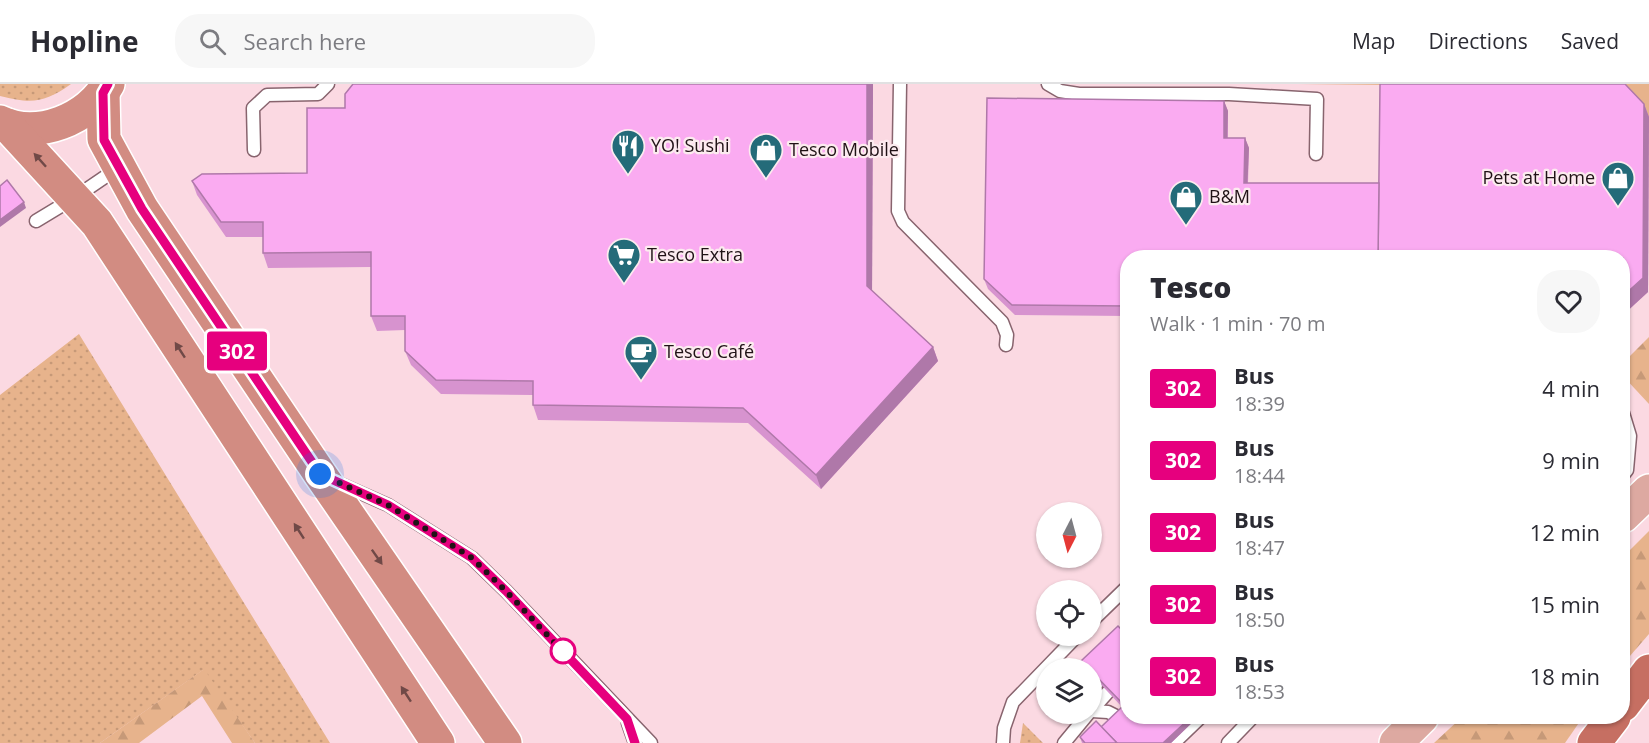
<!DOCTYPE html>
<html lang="en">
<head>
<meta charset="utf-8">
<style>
  :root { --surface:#fff; --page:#f7f7f7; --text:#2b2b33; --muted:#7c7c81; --line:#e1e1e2 }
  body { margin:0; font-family:"Open Sans",sans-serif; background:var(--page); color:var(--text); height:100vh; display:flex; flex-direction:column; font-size:22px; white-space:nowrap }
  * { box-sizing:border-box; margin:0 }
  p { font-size:20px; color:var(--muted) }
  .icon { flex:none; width:33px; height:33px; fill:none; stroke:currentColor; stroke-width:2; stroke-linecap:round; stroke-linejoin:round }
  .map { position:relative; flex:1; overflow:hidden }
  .details { position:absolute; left:1120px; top:166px; width:510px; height:474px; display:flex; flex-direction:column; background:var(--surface); border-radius:24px; box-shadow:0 2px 4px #0004 }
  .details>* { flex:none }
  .badge { padding:0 12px; border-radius:4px; font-size:21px; line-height:39px }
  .needle { width:39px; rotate:186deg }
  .tools { position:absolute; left:1036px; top:418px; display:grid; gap:12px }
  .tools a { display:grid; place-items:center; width:66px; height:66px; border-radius:50%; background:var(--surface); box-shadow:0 2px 4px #0004; font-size:30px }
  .you { position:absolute; width:30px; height:30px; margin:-15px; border:4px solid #fff; border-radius:50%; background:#1a73e8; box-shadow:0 0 0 9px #1a73e833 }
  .map>.badge { position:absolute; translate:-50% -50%; box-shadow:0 0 0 3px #fff }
  .round { display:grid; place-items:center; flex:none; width:63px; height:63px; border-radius:24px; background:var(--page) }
  .overview { display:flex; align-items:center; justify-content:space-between; height:102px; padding:0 30px }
  h1 { font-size:28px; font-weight:800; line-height:45px }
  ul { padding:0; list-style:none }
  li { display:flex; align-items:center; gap:18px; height:72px; padding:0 30px }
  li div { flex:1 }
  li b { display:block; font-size:22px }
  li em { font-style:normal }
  li .badge { min-width:66px; font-weight:700; text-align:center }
  header { display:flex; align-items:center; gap:36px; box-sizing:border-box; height:84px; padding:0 30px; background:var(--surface); border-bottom:2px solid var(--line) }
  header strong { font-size:28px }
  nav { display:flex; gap:33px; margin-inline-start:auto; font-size:21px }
  .search { width:420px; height:54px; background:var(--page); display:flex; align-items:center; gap:15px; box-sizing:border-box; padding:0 21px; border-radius:24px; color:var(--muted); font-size:22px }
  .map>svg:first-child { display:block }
</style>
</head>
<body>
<header>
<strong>Hopline</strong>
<div class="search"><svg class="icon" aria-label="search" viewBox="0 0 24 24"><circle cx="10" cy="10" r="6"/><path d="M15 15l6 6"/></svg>Search here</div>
<nav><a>Map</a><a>Directions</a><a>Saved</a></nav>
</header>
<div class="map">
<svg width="1649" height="659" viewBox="0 0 1649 659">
  <defs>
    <pattern id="grass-dots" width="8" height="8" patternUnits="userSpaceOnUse" patternTransform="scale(1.5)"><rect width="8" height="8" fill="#e7b38c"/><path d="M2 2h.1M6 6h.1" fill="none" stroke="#c69978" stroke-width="1.8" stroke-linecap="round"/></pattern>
    <pattern id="forest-firs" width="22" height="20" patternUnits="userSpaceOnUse" patternTransform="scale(1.5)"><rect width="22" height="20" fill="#e7b38c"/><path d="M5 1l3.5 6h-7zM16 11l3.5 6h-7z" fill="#c69978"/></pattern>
  </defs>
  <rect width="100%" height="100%" fill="#fbd9e2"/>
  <g fill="url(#grass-dots)">
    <path d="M0 0H71C44 19 32 20 0 12Z"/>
    <path d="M79 250 330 659H255L203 586 100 659H0V311Z"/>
    <path d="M1023 639 1043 659H1020Z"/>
  </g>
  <g fill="url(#forest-firs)">
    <path d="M1298 0H1649V34L1386 1Z"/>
    <path d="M1649 253V320L1623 292V279Z"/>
    <path d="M1649 447V550L1623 580V473Z"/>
    <path d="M204 585 255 659H232L202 612 139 659H100Z"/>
    <path d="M1462 633H1583L1565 659H1434Z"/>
  </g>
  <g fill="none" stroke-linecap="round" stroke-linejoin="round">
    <g stroke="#88646e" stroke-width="15">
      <g id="service">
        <path d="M900 0 898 127 903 138 1002 238 1007 251 1006 261"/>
        <path d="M1048 0 1060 7 1079 10H1229L1317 15 1316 70"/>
        <path d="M254 66 253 24 267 11 318 10 328 0"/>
        <path d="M36 137 74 114 118 84"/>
        <path d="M1623 329 1630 352 1627 386 1623 391"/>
        <path d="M334 397 388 421 472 474 506 507 651 659"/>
        <path d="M1092 537 1128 502"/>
        <path d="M1092 604 1098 598"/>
        <path d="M1092 626 1108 608"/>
        <path d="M1092 627 1108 628 1118 633"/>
        <path d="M628 639 635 659"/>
        <path d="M1003 659 1004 644 1013 618 1077 552"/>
        <path d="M1064 659 1088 630"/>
        <path d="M1174 659 1201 633"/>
        <path d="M1228 659 1253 633"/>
      </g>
    </g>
    <g stroke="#fff" stroke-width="36">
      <g id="primary">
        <path d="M1623 432 1649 407"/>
        <path d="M1396 659 1422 633"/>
      </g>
    </g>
    <g stroke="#fff" stroke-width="36">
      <g id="trunk">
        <path d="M103 9 104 55 142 125 320 390 505 659"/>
        <path d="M0 38C37 56 89 35 108 0"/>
        <path d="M7 41 97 139 438 659"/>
      </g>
    </g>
    <g stroke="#fff" stroke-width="36">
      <g id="motorway">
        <path d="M1623 621 1649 587"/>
        <path d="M1594 659 1614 633"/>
      </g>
    </g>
    <use href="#service" stroke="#fff" stroke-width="12"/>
    <use href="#primary" stroke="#dda9a1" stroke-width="33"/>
    <use href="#trunk" stroke="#d28c82" stroke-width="33"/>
    <use href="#motorway" stroke="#c66f62" stroke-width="33"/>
  </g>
  <g fill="#d793cf">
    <path d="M353 0H873L872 207 933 263 938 277 821 405 748 339 538 336 533 321V311L441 310 411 281 405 267V246L377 247 371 232V183L268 184 263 169V153H226L197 111 192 97 307 89 345 24Z"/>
    <path d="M1380 0H1625L1644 20 1649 33 1648 208 1623 231V174H1128V232L1015 231 988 205 984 195 987 14 1224 17 1228 27V54H1245L1249 64 1248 99H1379Z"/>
    <path d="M1118 542 1128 552V633H1198L1171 659H1082L1080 653 1096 637 1101 643 1122 623 1092 591V585H1086L1083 582 1081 577Z"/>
  </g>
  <g fill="#af78a9">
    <path d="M867 0H873L872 217 867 202Z"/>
    <path d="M1224 17 1228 27 1227 64 1224 54Z"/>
    <path d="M1644 20 1649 33 1648 208 1623 231V212Z"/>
    <path d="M1245 54 1249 64 1247 109 1244 99Z"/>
    <path d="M24 118 26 124 0 143V136Z"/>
    <path d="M933 263 938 277 821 405 816 391Z"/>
    <path d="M1191 633H1198L1171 659H1163Z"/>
  </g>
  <g fill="#faabf1" stroke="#af78a9" stroke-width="1.5">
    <path d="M353 0H867V202L933 263 816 391 743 324 533 321V297L436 296 405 267V232H371V168L263 169V138H221L192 97 202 90 307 89V24H345V10Z"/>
    <path d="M1380 0H1625L1644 20 1643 194 1623 212V174H1378Z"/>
    <path d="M987 14 1224 17V54H1245L1244 99H1379L1378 174H1128V222L1012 221 984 195Z"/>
    <path d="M7 96 24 118 0 136V102Z"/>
    <path d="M1118 542 1128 552V633H1191L1163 659H1117L1101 643 1124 621 1092 588V585H1089L1081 577Z"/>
    <path d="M1096 637 1117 659H1085L1080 653Z"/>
  </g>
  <defs><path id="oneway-solid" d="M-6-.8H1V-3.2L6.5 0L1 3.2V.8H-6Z" transform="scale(1.5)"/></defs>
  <g fill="#704947">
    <use href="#oneway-solid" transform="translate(40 76) rotate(-132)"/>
    <use href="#oneway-solid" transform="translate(180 266) rotate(-123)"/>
    <use href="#oneway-solid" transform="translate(299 447) rotate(-123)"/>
    <use href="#oneway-solid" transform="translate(377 473) rotate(55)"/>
    <use href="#oneway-solid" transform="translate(406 610) rotate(-123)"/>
  </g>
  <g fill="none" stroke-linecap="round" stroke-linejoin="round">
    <g stroke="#fff" stroke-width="14">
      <path id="line" d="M108 0 103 9 104 56 142 125 320 390 388 421 472 474 506 507 627 635 635 659"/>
    </g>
    <use href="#line" stroke="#e6007e" stroke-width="9"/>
    <path stroke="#201216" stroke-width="6" stroke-dasharray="0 10.8" d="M320 390 388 421 472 474 506 507 566 571 563 567"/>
  </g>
  <defs>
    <g id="restaurant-pin" transform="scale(1.725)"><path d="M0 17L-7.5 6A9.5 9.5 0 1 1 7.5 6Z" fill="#246b79" stroke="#fcebef"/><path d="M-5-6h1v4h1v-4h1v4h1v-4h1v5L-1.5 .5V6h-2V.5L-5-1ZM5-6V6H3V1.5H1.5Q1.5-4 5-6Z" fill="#fff"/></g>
    <g id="shop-pin" transform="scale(1.725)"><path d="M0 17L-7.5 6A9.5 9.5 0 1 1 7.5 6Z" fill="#246b79" stroke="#fcebef"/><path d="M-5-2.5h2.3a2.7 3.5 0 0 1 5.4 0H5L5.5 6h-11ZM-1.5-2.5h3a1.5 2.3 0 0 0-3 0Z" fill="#fff"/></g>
    <g id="supermarket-pin" transform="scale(1.725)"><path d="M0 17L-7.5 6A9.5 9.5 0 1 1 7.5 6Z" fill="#246b79" stroke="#fcebef"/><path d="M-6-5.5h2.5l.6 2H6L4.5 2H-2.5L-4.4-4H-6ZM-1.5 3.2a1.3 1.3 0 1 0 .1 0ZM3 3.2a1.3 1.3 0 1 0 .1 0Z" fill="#fff"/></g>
    <g id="cafe-pin" transform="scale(1.725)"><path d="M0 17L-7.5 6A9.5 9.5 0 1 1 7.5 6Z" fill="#246b79" stroke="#fcebef"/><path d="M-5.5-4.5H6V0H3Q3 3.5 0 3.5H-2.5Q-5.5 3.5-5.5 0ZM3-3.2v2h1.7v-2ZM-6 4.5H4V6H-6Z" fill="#fff"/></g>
  </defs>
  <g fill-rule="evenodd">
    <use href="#restaurant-pin" x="628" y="62"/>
    <use href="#shop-pin" x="766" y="66"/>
    <use href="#shop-pin" x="1618" y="94"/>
    <use href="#shop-pin" x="1186" y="113"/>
    <use href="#supermarket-pin" x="624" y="171"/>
    <use href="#cafe-pin" x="641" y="268"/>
  </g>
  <circle fill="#fff" stroke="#e6007e" stroke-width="3" cx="563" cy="567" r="12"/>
  <g text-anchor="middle" stroke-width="4.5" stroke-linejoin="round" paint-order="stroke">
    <g font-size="18" fill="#201216" stroke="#fcebef" text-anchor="start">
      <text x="651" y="68">YO! Sushi</text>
      <text x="789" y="72">Tesco Mobile</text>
      <text x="1595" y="100" text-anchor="end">Pets at Home</text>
      <text x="1209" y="119">B&amp;M</text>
      <text x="647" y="177">Tesco Extra</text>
      <text x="664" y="274">Tesco Café</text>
    </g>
  </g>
</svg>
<div class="tools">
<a><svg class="needle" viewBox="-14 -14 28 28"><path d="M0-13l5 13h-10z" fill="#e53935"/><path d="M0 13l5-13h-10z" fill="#7c7c81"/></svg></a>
<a><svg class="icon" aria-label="locate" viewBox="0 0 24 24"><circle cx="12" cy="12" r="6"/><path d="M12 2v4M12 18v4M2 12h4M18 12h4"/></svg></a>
<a><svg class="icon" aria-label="layers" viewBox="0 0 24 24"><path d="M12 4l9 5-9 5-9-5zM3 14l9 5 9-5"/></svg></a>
</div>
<div class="you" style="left:320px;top:390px"></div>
<b class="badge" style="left:237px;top:267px;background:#e6007e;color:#fff">302</b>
<section class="details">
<div class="overview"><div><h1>Tesco</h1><p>Walk · 1 min · 70 m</p></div><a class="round"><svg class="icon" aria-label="heart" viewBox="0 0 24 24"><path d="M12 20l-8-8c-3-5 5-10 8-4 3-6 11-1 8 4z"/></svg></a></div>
<ul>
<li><span class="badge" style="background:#e6007e;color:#fff">302</span><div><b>Bus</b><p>18:39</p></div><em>4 min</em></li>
<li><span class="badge" style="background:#e6007e;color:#fff">302</span><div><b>Bus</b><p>18:44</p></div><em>9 min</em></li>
<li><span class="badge" style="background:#e6007e;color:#fff">302</span><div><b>Bus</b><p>18:47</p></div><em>12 min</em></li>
<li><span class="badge" style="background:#e6007e;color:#fff">302</span><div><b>Bus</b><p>18:50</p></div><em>15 min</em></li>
<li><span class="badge" style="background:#e6007e;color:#fff">302</span><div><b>Bus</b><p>18:53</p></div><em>18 min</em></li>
</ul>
</section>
</div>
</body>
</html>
